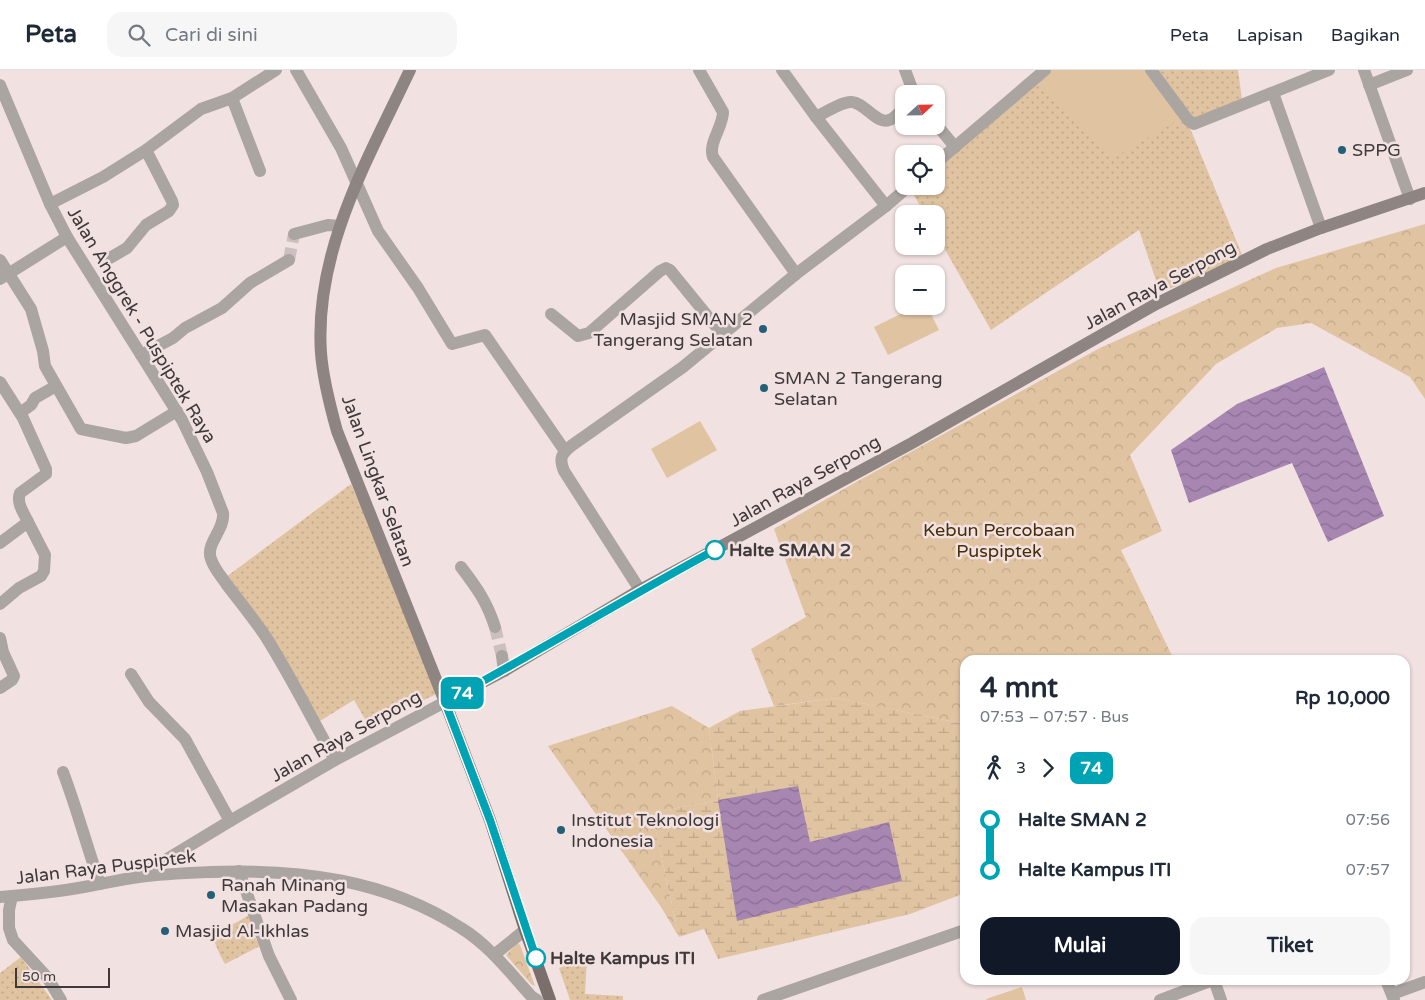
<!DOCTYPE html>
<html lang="id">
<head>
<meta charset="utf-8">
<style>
  :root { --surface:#fff; --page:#f6f6f7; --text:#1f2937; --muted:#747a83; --line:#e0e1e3; --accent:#111827 }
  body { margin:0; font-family:"Varela Round",sans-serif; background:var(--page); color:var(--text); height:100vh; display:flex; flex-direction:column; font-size:19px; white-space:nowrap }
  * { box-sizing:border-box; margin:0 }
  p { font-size:16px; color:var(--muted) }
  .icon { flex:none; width:28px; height:28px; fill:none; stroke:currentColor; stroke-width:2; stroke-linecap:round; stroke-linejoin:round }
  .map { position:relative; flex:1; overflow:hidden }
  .drawer { position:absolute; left:960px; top:585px; width:450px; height:330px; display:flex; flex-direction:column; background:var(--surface); border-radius:15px; box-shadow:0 1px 4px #0004 }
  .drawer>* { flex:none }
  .badge { padding:0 10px; border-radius:8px; font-size:18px; line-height:32px }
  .needle { width:32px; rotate:68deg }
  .tools { position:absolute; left:895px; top:15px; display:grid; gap:10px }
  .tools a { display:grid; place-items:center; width:50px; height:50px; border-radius:10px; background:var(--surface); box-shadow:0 1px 4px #0004; font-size:25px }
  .scale { position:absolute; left:15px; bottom:12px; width:95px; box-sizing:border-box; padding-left:5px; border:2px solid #3f3939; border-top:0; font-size:14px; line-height:18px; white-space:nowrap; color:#3f3939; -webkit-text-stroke:4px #f1e1e1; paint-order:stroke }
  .map>.badge { position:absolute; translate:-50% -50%; box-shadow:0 0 0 2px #fff }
  .legs { display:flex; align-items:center; gap:8px; height:55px; padding:0 20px; font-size:16px }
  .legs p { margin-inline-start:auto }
  .overview { display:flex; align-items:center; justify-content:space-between; height:85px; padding:0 20px }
  h1 { font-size:28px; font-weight:800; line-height:38px }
  .cta { display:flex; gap:10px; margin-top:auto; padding:10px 20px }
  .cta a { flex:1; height:58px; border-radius:15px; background:var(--accent); color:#fff; font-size:20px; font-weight:800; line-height:58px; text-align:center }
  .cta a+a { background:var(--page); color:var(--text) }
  ul { padding:0 20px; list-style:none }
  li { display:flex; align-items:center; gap:18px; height:50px; font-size:19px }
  li i { display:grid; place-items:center; width:8px; height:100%; margin:0 6px; background:currentColor }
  li i::after { content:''; width:12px; height:12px; margin:-6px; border:4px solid; border-radius:50%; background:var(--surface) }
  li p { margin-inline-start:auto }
  li:first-child i { background:linear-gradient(#0000 50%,currentColor 0) }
  li:last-child i { background:linear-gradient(currentColor 50%,#0000 0) }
  header { display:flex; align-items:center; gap:30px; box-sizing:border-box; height:70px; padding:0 25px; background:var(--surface); border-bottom:1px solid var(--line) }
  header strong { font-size:24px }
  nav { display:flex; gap:28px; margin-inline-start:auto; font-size:18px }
  .search { width:350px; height:45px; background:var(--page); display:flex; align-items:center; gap:12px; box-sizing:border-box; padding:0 18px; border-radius:15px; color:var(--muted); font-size:19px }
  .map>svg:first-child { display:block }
</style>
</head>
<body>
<header>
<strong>Peta</strong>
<div class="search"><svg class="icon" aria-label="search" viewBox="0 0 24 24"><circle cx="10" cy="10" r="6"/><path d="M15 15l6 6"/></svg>Cari di sini</div>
<nav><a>Peta</a><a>Lapisan</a><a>Bagikan</a></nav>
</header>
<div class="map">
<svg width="1425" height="930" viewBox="0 0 1425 930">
  <defs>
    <pattern id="grass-dots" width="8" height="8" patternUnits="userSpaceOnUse" patternTransform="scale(1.25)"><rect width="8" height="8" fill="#e0c3a0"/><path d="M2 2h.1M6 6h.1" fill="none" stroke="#c1a88b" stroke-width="1.8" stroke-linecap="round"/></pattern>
    <pattern id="forest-crowns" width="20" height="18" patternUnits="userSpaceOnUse" patternTransform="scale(1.25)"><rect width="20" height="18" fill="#e0c3a0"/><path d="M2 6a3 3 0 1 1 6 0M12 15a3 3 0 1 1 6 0" fill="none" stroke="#c1a88b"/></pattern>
    <pattern id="wetland-marsh" width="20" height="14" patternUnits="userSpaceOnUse" patternTransform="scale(1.25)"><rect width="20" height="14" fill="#e0c3a0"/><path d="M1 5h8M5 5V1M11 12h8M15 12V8" fill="none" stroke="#c1a88b"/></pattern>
    <pattern id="water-waves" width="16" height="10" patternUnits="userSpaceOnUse" patternTransform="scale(1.25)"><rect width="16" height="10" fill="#a786b2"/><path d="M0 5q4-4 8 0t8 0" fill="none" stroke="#896f92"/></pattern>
  </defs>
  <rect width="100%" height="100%" fill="#f1e1e1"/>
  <g fill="url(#grass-dots)">
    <path d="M1143 0H1238L1243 37 1190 58 1245 192 1160 222 1139 160 991 260 936 164V144H925L912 122 918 116H936V100L1034 9 1181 48Z"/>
    <path d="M351 414 443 621 369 656 354 630 315 654 222 510Z"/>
    <path d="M253 843 255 855 250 858 260 876 225 894 220 885 212 866Z"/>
    <path d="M21 887 52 930H0V903Z"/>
    <path d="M587 888 585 924 623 926V930H570L559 898Z"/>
  </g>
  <g fill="url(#forest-crowns)">
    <path d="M1425 154V329L1410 307 1311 253 1277 258 1216 294 1130 385 1162 461 1121 480 1174 590H965V654L836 628 774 636 751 579 806 547 774 459 858 411 1098 279 1276 198Z"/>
    <path d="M672 636 709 658 718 730 652 743 679 867 661 837 548 676Z"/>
    <path d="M518 873 520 875 535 916 531 914 506 885Z"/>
  </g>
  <path fill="url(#wetland-marsh)" d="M836 628 965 654V823L910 844 718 889 704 859 679 867 652 743 718 730 709 658 740 641Z"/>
  <g fill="#e0c3a0">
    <path d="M1045 0H1143L1181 48 1112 89 1034 9Z"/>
    <path d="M917 236H927L939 260 888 285 874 257Z"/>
    <path d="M700 351 717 380 667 408 651 379Z"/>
    <path d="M1022 917 1026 930H987L986 929Z"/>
  </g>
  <g fill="url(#water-waves)">
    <path d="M1324 297 1384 446 1328 472 1292 393 1189 433 1171 380 1237 334Z"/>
    <path d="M798 716 810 772 889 752 902 811 737 851 718 730Z"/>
  </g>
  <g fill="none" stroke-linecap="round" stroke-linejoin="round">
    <g stroke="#cdbfbf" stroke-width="12" stroke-dasharray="12 6" stroke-linecap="butt">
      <path d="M289 190 294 164"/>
      <path d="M495 557 502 586"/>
    </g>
    <g stroke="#aba5a2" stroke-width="12">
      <path d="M296 0 341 78 378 161 418 218 452 274 485 265 565 381"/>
      <path d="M699 0 723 42C723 57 708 73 713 87L796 204"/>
      <path d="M782 0 816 47 886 136"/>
      <path d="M905 0 914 24"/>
      <path d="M1151 0 1188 50 1194 54 1329 0"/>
      <path d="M0 15 50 134 67 167 182 350 207 402 223 443C225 460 205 474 211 489 214 499 222 507 227 515 240 532 254 549 266 567 291 607 312 649 335 690"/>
      <path d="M1369 15 1407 0"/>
      <path d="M1273 23 1321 158"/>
      <path d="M232 28 260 101"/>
      <path d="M816 47C824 43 843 31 852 32 865 33 877 55 889 50 894 49 899 42 904 38"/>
      <path d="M936 54 955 77"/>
      <path d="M936 93 1045 0"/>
      <path d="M50 134 103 107 146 80 201 39 232 28 276 0"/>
      <path d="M294 164 328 155 340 156"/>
      <path d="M0 190 31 239 43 281 45 296 81 359 126 368 136 366 177 341"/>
      <path d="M103 192 127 178 146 155 169 141 173 135 172 131 146 80"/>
      <path d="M0 209 67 167"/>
      <path d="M551 244 578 266 589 263 660 201 666 198 670 200 723 265"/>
      <path d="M141 285 173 268 185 258 222 238 250 213 289 190"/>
      <path d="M0 312 23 348 46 399V404L20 423C16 433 24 443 28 452L0 473"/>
      <path d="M20 343 31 335 35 328 56 316"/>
      <path d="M461 497C477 518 487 532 495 557"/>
      <path d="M640 520 564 401C559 389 561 384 571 376L683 297 796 204 886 136 909 116"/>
      <path d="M0 534 19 518 41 506 44 501 45 485 28 452"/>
      <path d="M0 568 3 582 14 606 12 610 0 618"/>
      <path d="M502 586 504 601"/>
      <path d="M131 604 149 632 185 669 230 751"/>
      <path d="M63 702C77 739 87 777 100 814"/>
      <path d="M239 801 269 886 291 930"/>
      <path d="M141 805 230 751 335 690 445 632"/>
      <path d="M12 826 9 840V858L13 870 47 907 61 930"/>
      <path d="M0 827C24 825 48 823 72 819 94 816 116 810 139 807 162 804 187 803 210 802 299 799 385 809 461 858 489 875 510 903 532 927L537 930"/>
      <path d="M494 885 525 860"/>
      <path d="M1214 910 1221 930"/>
      <path d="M1386 910 1394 930"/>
      <path d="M1392 924 1425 912"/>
      <path d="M763 930 965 860"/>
      <path d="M1160 930 1213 910"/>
    </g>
    <path stroke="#aba5a2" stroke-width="12" d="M1364 0 1410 129"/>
    <path stroke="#8e8582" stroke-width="12" d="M410 0C368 89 314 181 321 283 323 310 330 336 337 361L445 632 504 601 640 520 912 373 1156 234 1267 179 1321 158 1425 123"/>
    <path stroke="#7a6f6b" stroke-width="12" d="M445 632 490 750 525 860 550 930"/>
  </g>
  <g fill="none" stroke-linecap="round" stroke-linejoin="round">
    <g stroke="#fff" stroke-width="11">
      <path id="line-1" d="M536 888 490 750 445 632C536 583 624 529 715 480"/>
    </g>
    <use href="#line-1" stroke="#00a3b4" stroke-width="8"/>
  </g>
  <g fill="#245e77" stroke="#f1e1e1" stroke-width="2">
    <circle cx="1342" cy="80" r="5"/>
    <circle cx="763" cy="259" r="5"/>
    <circle cx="764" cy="318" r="5"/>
    <circle cx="561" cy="760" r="5"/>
    <circle cx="211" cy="825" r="5"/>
    <circle cx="165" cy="861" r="5"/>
  </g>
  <g fill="#fff" stroke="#00a3b4" stroke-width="2.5">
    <circle cx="715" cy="480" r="9"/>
    <circle cx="536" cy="888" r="9"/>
  </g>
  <g text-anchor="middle" stroke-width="5" stroke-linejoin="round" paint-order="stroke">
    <g font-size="18" fill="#3f3939" stroke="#f1e1e1" text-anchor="start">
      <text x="1352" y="86">SPPG</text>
      <text x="753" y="255" text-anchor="end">Masjid SMAN 2<tspan x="753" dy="21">Tangerang Selatan</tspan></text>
      <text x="774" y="314">SMAN 2 Tangerang<tspan x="774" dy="21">Selatan</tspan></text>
      <text x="571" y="756">Institut Teknologi<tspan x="571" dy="21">Indonesia</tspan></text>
      <text x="221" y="821">Ranah Minang<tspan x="221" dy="21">Masakan Padang</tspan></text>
      <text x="175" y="867">Masjid Al-Ikhlas</text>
    </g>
    <g font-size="18" fill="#3f3939" stroke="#f1e1e1">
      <text transform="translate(1160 215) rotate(-28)" y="6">Jalan Raya Serpong</text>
      <text transform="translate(142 255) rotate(59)" y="6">Jalan Anggrek - Puspiptek Raya</text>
      <text transform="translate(378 411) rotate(70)" y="6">Jalan Lingkar Selatan</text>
      <text transform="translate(805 411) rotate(-29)" y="6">Jalan Raya Serpong</text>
      <text transform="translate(346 666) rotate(-29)" y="6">Jalan Raya Serpong</text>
      <text transform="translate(106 797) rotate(-7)" y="6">Jalan Raya Puspiptek</text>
    </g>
    <g font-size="18" fill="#462e07" stroke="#f1e1e1">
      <text x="999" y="466">Kebun Percobaan<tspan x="999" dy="21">Puspiptek</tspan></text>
    </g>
    <g font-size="18" font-weight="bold" fill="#3f3939" stroke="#f1e1e1" text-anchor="start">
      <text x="729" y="486">Halte SMAN 2</text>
      <text x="550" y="894">Halte Kampus ITI</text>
    </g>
  </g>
</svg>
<div class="tools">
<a><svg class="needle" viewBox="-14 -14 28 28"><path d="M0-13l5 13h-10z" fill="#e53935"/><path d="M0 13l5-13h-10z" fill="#747a83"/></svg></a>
<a><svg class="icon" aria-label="locate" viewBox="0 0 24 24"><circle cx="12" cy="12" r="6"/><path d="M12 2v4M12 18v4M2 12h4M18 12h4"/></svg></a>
<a>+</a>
<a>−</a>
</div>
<div class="scale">50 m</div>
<b class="badge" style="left:462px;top:623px;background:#00a3b4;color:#fff">74</b>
<section class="drawer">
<div class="overview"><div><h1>4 mnt</h1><p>07:53 – 07:57 · Bus</p></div><b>Rp 10,000</b></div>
<div class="legs"><svg class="icon" aria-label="walk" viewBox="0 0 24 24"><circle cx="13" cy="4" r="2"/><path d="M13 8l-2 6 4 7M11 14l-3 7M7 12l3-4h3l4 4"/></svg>3<svg class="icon" aria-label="forward" viewBox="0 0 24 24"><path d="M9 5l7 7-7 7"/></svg><b class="badge" style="background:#00a3b4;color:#fff">74</b></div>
<ul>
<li><i style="color:#00a3b4"></i><b>Halte SMAN 2</b><p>07:56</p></li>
<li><i style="color:#00a3b4"></i><b>Halte Kampus ITI</b><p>07:57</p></li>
</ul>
<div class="cta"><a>Mulai</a><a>Tiket</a></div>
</section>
</div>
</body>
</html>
